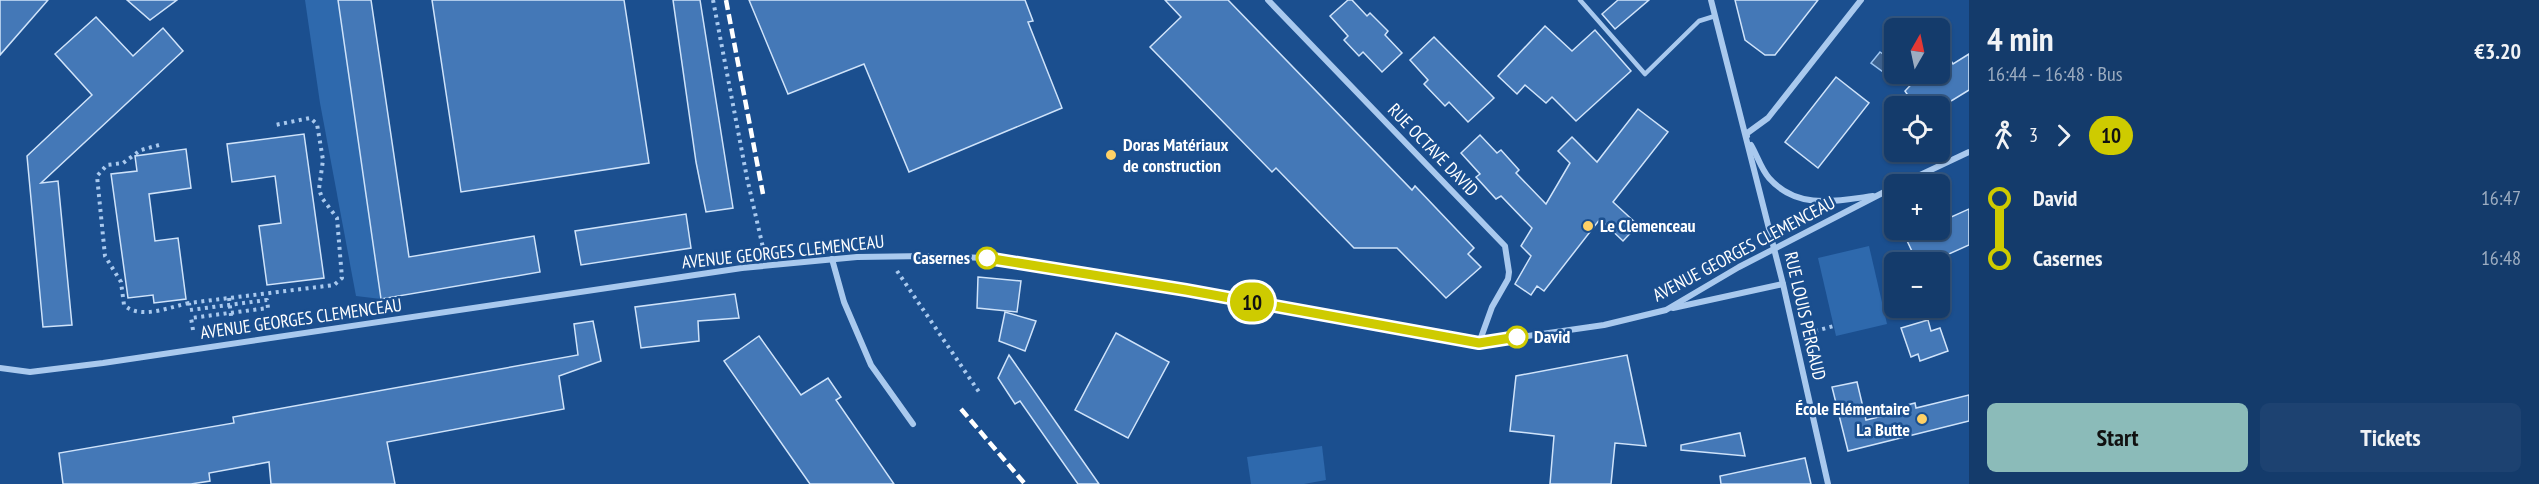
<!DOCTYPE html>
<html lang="en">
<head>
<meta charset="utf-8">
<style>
  :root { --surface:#143b6b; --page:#1d4271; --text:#f1f3f6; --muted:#9dadc1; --line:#33557e; --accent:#8bbbb9 }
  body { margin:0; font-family:"PT Sans Narrow",sans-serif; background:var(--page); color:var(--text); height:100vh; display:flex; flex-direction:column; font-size:22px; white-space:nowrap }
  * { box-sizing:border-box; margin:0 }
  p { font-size:20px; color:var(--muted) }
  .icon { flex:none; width:33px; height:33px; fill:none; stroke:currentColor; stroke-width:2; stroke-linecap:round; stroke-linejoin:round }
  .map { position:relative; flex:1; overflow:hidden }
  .side { display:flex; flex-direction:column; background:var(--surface); width:570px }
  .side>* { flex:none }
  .badge { padding:0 12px; border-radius:20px; font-size:21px; line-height:39px }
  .needle { width:39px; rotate:9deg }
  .fabs { position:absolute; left:1884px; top:18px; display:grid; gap:12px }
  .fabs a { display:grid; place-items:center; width:66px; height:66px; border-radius:9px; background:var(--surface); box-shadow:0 2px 4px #0004,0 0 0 2px var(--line); font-size:30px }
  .map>.badge { position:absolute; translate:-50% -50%; box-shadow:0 0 0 3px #fff }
  .legs { display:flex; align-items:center; gap:9px; height:66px; padding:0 18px; font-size:20px }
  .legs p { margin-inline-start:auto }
  .summary { display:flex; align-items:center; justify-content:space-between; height:102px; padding:0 18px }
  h1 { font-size:33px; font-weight:800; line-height:45px }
  .action { display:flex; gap:12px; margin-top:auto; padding:12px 18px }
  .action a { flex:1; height:69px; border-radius:9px; background:var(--accent); color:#111; font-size:24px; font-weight:800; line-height:69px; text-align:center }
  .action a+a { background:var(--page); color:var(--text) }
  ul { padding:0 18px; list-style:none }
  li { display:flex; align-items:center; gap:21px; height:60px; font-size:22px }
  li i { display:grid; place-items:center; width:9px; height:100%; margin:0 8px; background:currentColor }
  li i::after { content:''; width:15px; height:15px; margin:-8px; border:4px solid; border-radius:50%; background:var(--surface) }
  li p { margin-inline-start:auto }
  li:first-child i { background:linear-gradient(#0000 50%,currentColor 0) }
  li:last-child i { background:linear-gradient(currentColor 50%,#0000 0) }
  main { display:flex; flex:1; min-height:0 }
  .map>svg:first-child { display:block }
</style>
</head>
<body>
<main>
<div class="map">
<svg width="1969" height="484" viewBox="0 0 1969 484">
  <rect width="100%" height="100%" fill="#1b4f8f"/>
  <g fill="#2e69ad">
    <path d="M305 0H338L381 299 356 296 320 103Z"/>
    <path d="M1869 246 1887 324 1836 336 1818 258Z"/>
    <path d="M1322 446 1326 480 1304 484H1251L1247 457Z"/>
  </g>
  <path fill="#3c6290" stroke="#9cc4f0" stroke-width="1.5" d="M1880 52 1894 62V74H1899L1894 80 1871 63Z"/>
  <g fill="#4478b7" stroke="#cfe3fa" stroke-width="1.5">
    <path d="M0 0H48L0 55Z"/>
    <path d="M127 0H177L150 20Z"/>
    <path d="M338 0H371L409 257 534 236 540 272 381 299Z"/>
    <path d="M432 0H624L649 163 461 192Z"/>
    <path d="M673 0H700L733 208 706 212 696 162Z"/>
    <path d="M749 0H1025L1033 21 1028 22 1062 108 909 172 864 64 788 94Z"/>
    <path d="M1165 0H1228L1412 190 1415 186 1474 248 1468 254 1481 267 1446 298 1397 248H1354L1276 168 1272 172 1150 47 1181 17Z"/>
    <path d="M1348 0H1352L1367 16 1370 13 1388 31 1385 35 1402 53 1382 72 1363 52 1359 56 1344 40 1348 36 1330 16Z"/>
    <path d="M1618 0H1649L1615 29 1602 14Z"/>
    <path d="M1735 0H1818L1775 55H1765L1745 40Z"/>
    <path d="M96 17 133 56 163 28 183 51 41 183 58 181 72 325 43 327 27 156 92 95 55 54Z"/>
    <path d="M1545 26 1572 51 1595 30 1631 71 1576 121 1552 97 1546 103 1525 85 1517 94 1498 76Z"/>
    <path d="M1434 37 1494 98 1468 122 1449 102 1445 106 1424 84 1428 80 1410 60Z"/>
    <path d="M1940 44 1953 64 1969 54V90L1943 106H1915L1905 91 1921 74H1940Z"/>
    <path d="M1836 77 1869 103 1818 168 1785 142Z"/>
    <path d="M1638 109 1668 132 1613 202 1638 225 1623 241 1600 219 1544 291 1537 286 1531 295 1515 284 1531 256 1521 246 1532 228 1501 196 1496 199 1476 177 1480 174 1461 153 1480 135 1497 153 1501 150 1519 170 1516 173 1546 204 1570 163 1558 151 1572 137 1597 162Z"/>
    <path d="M304 134 324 278 267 285 259 226 281 223 275 176 232 182 227 144Z"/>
    <path d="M186 149 191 188 149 194 155 241 178 238 186 299 154 303 153 295 128 298 111 174 137 171 135 156Z"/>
    <path d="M1969 209V245L1931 262H1917L1902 230H1940V222Z"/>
    <path d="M686 214 691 248 581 265 575 231Z"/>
    <path d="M978 277 1021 281 1017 312 977 308Z"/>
    <path d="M735 294 739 318 698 321 699 341 641 348 635 307Z"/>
    <path d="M1005 312 1036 321 1025 351 999 341Z"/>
    <path d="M1928 320 1931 331 1940 328 1948 351 1920 361 1918 354 1911 357 1901 328Z"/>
    <path d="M593 321 601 361 559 376 564 409 387 442 395 484H271L269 462 209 473 210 481 191 484H63L59 453 234 423 233 417 578 355 574 324Z"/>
    <path d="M1116 333 1169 362 1128 438 1075 410Z"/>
    <path d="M759 336 801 395 828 378 841 397 836 400 894 484H810L724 361Z"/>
    <path d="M1009 355 1071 444 1099 484H1078L1020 401 1015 404 998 378Z"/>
    <path d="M1627 355 1646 446 1615 443 1611 484H1550L1554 436 1510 431 1516 376Z"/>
    <path d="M1857 382 1866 420 1899 412V407L1915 403 1916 408 1969 395V421L1848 451 1832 387Z"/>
    <path d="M1740 433 1745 456 1681 450V445Z"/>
    <path d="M1805 458 1811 484H1721L1720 476Z"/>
  </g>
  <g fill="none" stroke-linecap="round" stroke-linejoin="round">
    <g stroke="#a9c9ee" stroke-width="4" stroke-dasharray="3 4.5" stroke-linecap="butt">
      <path d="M713 0 747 178 764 252"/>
      <path d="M159 145 141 150 123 163 107 165 97 176 105 256 121 282 124 305C140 320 170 307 189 303"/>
      <path d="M1903 252 1907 262"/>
      <path d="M897 271 981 395"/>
      <path d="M229 298 232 325"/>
      <path d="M193 330 191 318 268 308 267 300 190 310 189 303 334 285 342 278 337 218 322 198 319 189 323 160 317 124 310 118 275 125"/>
      <path d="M1815 331 1834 326"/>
    </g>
    <path stroke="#a9c9ee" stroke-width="4.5" d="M1580 0 1645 74 1699 21 1715 16"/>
    <g stroke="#a9c9ee" stroke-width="6">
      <path d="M1268 0 1505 246 1509 272 1508 279 1492 307 1479 343"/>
      <path d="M1711 0 1783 284 1828 484"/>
      <path d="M1747 136 1746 134 1768 118 1861 0"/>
      <path d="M1751 145C1757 155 1761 169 1769 178 1797 210 1836 201 1873 196"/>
      <path d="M1901 184 1969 152"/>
      <path d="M832 259 844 302 871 365 913 424"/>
      <path d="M1673 308 1783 284"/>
      <path d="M0 368 30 372 103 363 742 268 857 257 927 256 987 258 1187 290 1479 343 1604 325 1666 310 1739 267 1894 187"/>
    </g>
    <g stroke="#fff" stroke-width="4.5" stroke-dasharray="10 4.5" stroke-linecap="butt">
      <path d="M726 0 763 194"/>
      <path d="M961 409 1025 484"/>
    </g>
  </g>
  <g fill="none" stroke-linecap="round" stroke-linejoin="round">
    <g stroke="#fff" stroke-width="14">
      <path id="line-1" d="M987 258 1186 290 1479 343 1517 337"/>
    </g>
    <use href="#line-1" stroke="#cecb00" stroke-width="9"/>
  </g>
  <g fill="#ffd166" stroke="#1b4f8f" stroke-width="2">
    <circle cx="1111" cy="155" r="6"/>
    <circle cx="1588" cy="226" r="6"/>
    <circle cx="1922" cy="419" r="6"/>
  </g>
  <g fill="#fff" stroke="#cecb00" stroke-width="3">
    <circle cx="987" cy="258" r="10"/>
    <circle cx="1517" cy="337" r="10"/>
  </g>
  <g text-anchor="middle" stroke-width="5" stroke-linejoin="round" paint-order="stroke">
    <g font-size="18" font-weight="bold" fill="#fff" stroke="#1b4f8f" text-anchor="start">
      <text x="1123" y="151">Doras Matériaux<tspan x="1123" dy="21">de construction</tspan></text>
      <text x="1600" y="232">Le Clemenceau</text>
      <text x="1910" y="415" text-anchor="end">École Elémentaire<tspan x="1910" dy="21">La Butte</tspan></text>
    </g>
    <g font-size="18" fill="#fff" stroke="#1b4f8f">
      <text transform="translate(1433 150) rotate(46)" y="6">RUE OCTAVE DAVID</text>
      <text transform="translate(1744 249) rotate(-28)" y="6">AVENUE GEORGES CLEMENCEAU</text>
      <text transform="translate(783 252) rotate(-6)" y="6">AVENUE GEORGES CLEMENCEAU</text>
      <text transform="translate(1805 316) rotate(77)" y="6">RUE LOUIS PERGAUD</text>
      <text transform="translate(301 319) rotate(-8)" y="6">AVENUE GEORGES CLEMENCEAU</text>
    </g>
    <g font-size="18" font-weight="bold" fill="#fff" stroke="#1b4f8f" text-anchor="end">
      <text x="970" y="264">Casernes</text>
      <text x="1534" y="343" text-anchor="start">David</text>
    </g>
  </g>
</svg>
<div class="fabs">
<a><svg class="needle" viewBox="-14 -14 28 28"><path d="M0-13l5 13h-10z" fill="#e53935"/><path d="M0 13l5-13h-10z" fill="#9dadc1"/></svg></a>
<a><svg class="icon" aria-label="locate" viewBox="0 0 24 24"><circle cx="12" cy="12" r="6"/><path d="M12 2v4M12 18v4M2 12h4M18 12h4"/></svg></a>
<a>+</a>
<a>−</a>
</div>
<b class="badge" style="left:1252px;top:302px;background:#cecb00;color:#111">10</b>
</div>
<section class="side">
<div class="summary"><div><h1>4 min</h1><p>16:44 – 16:48 · Bus</p></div><b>€3.20</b></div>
<div class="legs"><svg class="icon" aria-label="walk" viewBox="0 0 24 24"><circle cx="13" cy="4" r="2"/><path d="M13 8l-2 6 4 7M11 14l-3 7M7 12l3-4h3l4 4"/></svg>3<svg class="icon" aria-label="forward" viewBox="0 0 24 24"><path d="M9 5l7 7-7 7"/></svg><b class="badge" style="background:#cecb00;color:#111">10</b></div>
<ul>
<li><i style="color:#cecb00"></i><b>David</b><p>16:47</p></li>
<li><i style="color:#cecb00"></i><b>Casernes</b><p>16:48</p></li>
</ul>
<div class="action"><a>Start</a><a>Tickets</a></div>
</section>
</main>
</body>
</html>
